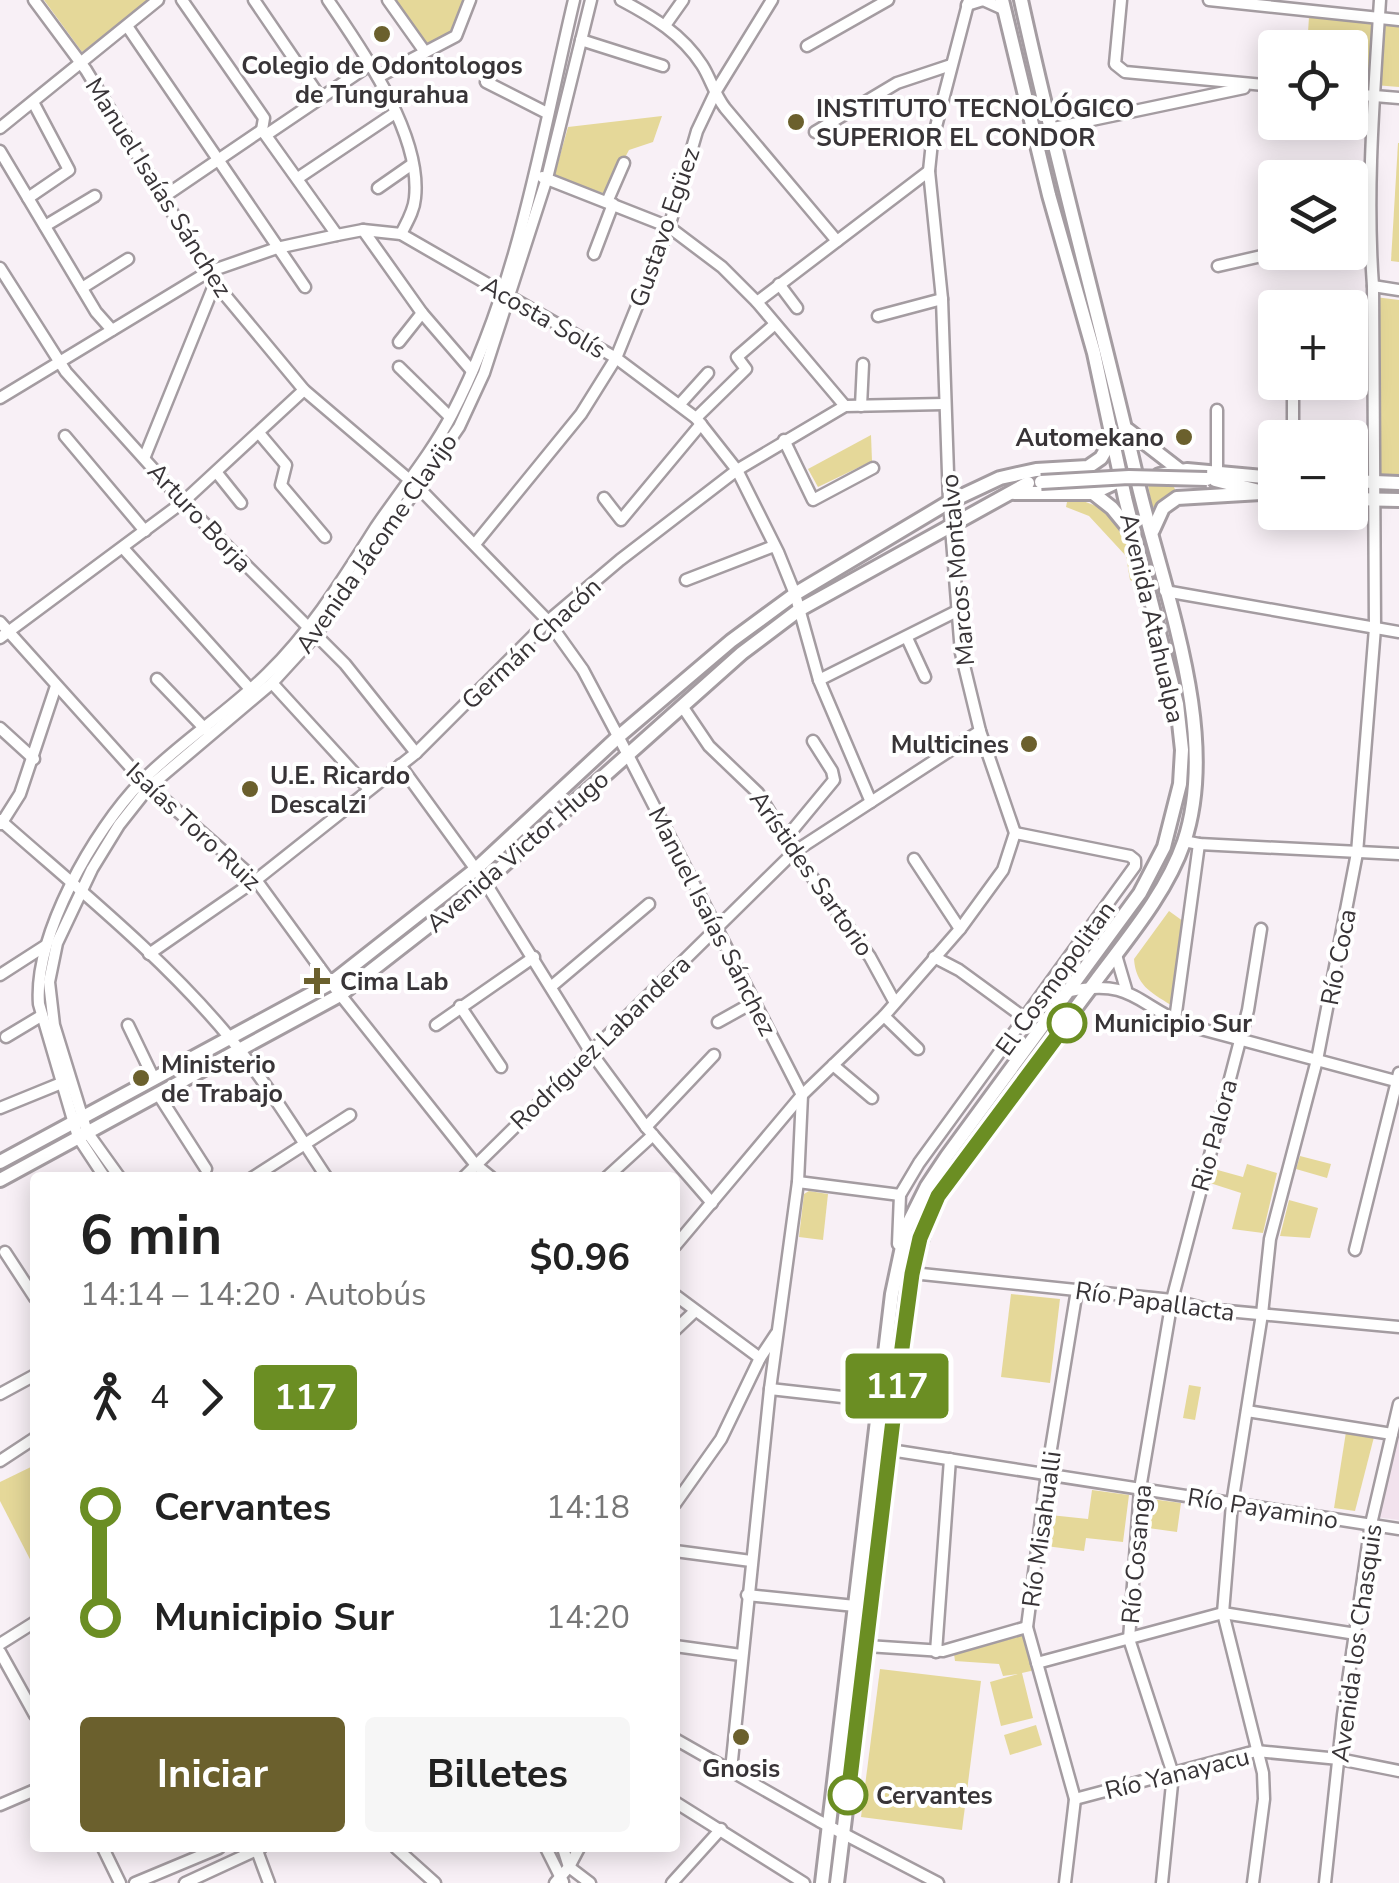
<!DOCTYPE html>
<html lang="es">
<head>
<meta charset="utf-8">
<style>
  :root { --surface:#fff; --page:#f6f6f6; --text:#222; --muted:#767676; --accent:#6b602d }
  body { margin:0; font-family:"Nunito Sans",sans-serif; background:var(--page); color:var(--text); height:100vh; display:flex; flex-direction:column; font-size:38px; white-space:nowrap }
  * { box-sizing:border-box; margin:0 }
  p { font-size:32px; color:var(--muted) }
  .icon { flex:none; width:55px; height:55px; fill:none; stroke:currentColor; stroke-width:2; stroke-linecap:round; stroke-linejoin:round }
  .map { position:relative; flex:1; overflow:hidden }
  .side { position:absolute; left:30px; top:1172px; width:650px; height:680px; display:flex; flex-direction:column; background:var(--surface); border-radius:10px; box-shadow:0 5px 25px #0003 }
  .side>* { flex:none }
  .badge { padding:0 20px; border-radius:8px; font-size:35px; line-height:65px }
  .buttons { position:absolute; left:1258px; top:30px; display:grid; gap:20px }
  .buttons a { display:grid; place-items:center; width:110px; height:110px; border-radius:10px; background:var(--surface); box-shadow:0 5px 25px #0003; font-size:50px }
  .map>.badge { position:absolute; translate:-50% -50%; box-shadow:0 0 0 5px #fff }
  .legs { display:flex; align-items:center; gap:15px; height:110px; padding:0 50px; font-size:32px }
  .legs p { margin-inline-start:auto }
  .summary { display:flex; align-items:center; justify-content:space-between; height:170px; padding:0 50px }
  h1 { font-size:55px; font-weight:700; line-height:75px }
  .cta { display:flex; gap:20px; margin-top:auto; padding:20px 50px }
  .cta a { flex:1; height:115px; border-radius:10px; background:var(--accent); color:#fff; font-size:40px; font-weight:700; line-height:115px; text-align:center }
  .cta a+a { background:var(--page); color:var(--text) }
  ul { padding:0 50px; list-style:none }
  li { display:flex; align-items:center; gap:35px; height:110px; font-size:38px }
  li i { display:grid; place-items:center; width:15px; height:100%; margin:0 12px; background:currentColor }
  li i::after { content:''; width:25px; height:25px; margin:-12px; border:8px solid; border-radius:50%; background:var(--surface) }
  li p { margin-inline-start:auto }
  li:first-child i { background:linear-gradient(#0000 50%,currentColor 0) }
  li:last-child i { background:linear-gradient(currentColor 50%,#0000 0) }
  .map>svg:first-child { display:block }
</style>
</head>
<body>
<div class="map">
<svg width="1399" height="1883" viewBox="0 0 1399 1883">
  <rect width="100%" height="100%" fill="#f8f0f6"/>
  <path fill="#f2e2ed" d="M1399 1429V1520L1376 1517Z"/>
  <g fill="#e5d899">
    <path d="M44 0H149L82 52Z"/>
    <path d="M392 0H465L452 33 426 48Z"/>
    <path d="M1309 17 1399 25V87L1350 83V48H1307Z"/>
    <path d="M662 116 653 142 629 150 606 194 554 177 568 127Z"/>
    <path d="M1398 143H1399V262L1391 261Z"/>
    <path d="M1375 297 1399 300V478H1379Z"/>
    <path d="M871 435 872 461 818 487 808 469Z"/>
    <path d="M1148 484 1174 487 1176 492 1152 508Z"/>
    <path d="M1068 497C1123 509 1129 536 1143 586L1130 580 1126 556 1089 516 1066 507Z"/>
    <path d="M1169 911 1187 924 1171 1005C1150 992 1136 985 1134 959Z"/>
    <path d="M1300 1156 1331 1164 1327 1178 1296 1169Z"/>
    <path d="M1247 1164 1277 1173 1263 1233 1232 1229 1241 1193 1210 1183 1214 1169 1243 1177Z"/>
    <path d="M809 1191 828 1194 823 1240 799 1237 804 1194Z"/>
    <path d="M1289 1200 1318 1208 1310 1238 1280 1236Z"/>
    <path d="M1011 1294 1060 1299 1050 1383 1001 1377Z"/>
    <path d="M1189 1385 1201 1387 1195 1420 1183 1418Z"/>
    <path d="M1346 1432 1374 1437 1355 1511 1334 1508Z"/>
    <path d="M35 1465V1569L0 1501V1482Z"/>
    <path d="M1092 1490 1129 1495 1123 1542 1086 1538 1084 1551 1046 1546 1050 1515 1088 1519Z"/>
    <path d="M1144 1498 1181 1503 1177 1532 1141 1527Z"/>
    <path d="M1024 1635 1035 1670 1022 1673 1033 1718 1001 1726 990 1682 1018 1674 1003 1676 999 1664 955 1661 954 1654Z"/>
    <path d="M880 1669 981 1681 962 1830 861 1817Z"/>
    <path d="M1036 1725 1042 1745 1010 1755 1004 1735Z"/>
  </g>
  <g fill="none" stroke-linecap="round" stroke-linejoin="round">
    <g stroke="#a49ca1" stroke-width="15">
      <g id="minor">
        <path d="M34 0 86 70 215 283 304 390 419 488 548 621 583 670 628 755 802 1095 798 1182 770 1389 731 1770"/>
        <path d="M182 0 264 118 262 130 337 235"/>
        <path d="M254 0 320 97"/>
        <path d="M328 0C362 50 422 134 415 198 414 211 407 222 401 234"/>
        <path d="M388 0 425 52"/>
        <path d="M621 0C653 17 682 34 702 65 711 79 714 94 725 108L837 241"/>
        <path d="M1121 0 1115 64 1125 72 1275 86"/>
        <path d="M1209 0 1399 20"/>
        <path d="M967 5 983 0 1003 9"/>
        <path d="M666 24 683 0"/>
        <path d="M127 26 305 287"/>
        <path d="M581 40 663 66"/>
        <path d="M807 46 888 0"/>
        <path d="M378 77 456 36 470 0"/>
        <path d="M486 82 547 113"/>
        <path d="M1350 94 1399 98"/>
        <path d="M0 128 158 0"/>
        <path d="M1049 129 1244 88"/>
        <path d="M815 132 897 83 951 65"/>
        <path d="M266 135 371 64"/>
        <path d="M0 151 96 312 112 330"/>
        <path d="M542 177 669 227 722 267 757 302 845 406"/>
        <path d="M298 178 395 113"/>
        <path d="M378 188 411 165"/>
        <path d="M28 198 69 170 33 102"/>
        <path d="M162 198 262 130"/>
        <path d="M607 202 624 163"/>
        <path d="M45 226 95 196"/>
        <path d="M363 230 422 313 472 371"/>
        <path d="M1350 235 1369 231"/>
        <path d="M594 254 613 204"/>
        <path d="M1218 266 1279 252"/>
        <path d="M0 268 66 372 183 502 345 664 416 753"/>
        <path d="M779 284 797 308"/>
        <path d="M1373 286 1399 290"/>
        <path d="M82 288 128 259"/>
        <path d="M757 302 929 171"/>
        <path d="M878 316 942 299"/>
        <path d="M399 342 422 313"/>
        <path d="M399 367 450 417"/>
        <path d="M1293 388V438"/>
        <path d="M0 398 208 272 277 248 337 235 363 230 401 234 616 358 696 418 737 470 778 552 795 594 819 680 871 802"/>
        <path d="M680 404 708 373"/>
        <path d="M861 406 863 364"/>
        <path d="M696 418 746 369 737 357 775 324"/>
        <path d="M259 433 286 465 281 485 325 537"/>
        <path d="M65 436 145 531"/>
        <path d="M784 440 813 500 873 468"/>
        <path d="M145 456 215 283"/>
        <path d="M1217 472V410"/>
        <path d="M217 473 241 503"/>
        <path d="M604 498 621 520 701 424"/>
        <path d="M475 544 581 414 616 358 669 227 697 131 716 91 772 0"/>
        <path d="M123 548 250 689"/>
        <path d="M686 580 774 546"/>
        <path d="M1165 591 1399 632"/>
        <path d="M0 622 142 780 256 880 331 983 475 1164 492 1178"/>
        <path d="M0 638 183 502 304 390"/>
        <path d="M907 638 925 677"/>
        <path d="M157 679 206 730"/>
        <path d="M819 680 959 610"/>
        <path d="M272 683 369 789"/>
        <path d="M682 706 709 746 758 793 794 852 870 957 894 1001"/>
        <path d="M0 728 34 759"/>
        <path d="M400 765 485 882 590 1051 646 1127 712 1203"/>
        <path d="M0 820C78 889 163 957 230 1038 266 1082 296 1131 327 1178"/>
        <path d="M1 824 20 794 56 686"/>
        <path d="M786 838 834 780 832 771 813 741"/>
        <path d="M1184 841 1199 844 1399 854"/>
        <path d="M914 859 960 929"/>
        <path d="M149 954 256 880 416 753 548 621 620 560 737 470 845 406 944 404"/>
        <path d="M1116 955 1126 989"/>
        <path d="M934 957 959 970 1026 1019"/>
        <path d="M0 975 45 946"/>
        <path d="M552 986 649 904"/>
        <path d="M1070 991C1132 979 1135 1003 1186 1025L1399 1082"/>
        <path d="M460 1006 501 1067"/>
        <path d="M884 1016 918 1049"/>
        <path d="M1175 1020 1199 844"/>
        <path d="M718 1022 752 1003"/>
        <path d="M128 1025 154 1079"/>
        <path d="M436 1025 534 957"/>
        <path d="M6 1037 41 1016"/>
        <path d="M833 1065 872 1098"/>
        <path d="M158 1094 206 1169"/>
        <path d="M0 1108 64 1082"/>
        <path d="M646 1127 714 1055"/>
        <path d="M105 1178 78 1137 39 1004C34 935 94 830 141 782 180 742 229 712 268 673 312 630 343 579 376 527 401 490 432 453 452 414 519 285 541 139 574 0"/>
        <path d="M120 1178 87 1132 54 1025 49 982 57 943 92 869 119 825 149 787 272 683 315 636 459 427 484 373 547 178 591 0"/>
        <path d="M252 1178 350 1115"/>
        <path d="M463 1178 794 852 980 731"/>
        <path d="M606 1178 653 1135"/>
        <path d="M798 1182 900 1195"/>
        <path d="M898 1244 900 1195 919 1163 1135 866V860L1130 856 1015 833"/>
        <path d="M675 1246 802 1095 884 1016 960 929 1003 870 1015 833 980 731 961 653 949 502 942 299 929 171 932 142 969 0"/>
        <path d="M1355 1250 1399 1073"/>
        <path d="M5 1252 35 1298"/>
        <path d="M912 1273 1172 1300 1206 1309 1399 1327"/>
        <path d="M675 1295 760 1358"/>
        <path d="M675 1330 694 1312"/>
        <path d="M770 1389 878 1401"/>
        <path d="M0 1394 35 1375"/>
        <path d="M1247 1411 1392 1434"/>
        <path d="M890 1450 1399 1529"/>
        <path d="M0 1461 35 1438"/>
        <path d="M675 1504 721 1439 760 1358 776 1334"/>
        <path d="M675 1551 751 1561"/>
        <path d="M747 1595 855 1606"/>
        <path d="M0 1644 35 1622"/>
        <path d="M675 1646 741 1655"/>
        <path d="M867 1646 943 1651 1027 1627"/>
        <path d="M0 1652 35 1715"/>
        <path d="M936 1652 950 1459"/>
        <path d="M1037 1663 1223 1613 1356 1634"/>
        <path d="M675 1739 819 1821 938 1883"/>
        <path d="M1075 1799 1256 1751 1339 1759 1399 1771"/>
        <path d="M675 1802 804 1883"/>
        <path d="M0 1805 35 1790"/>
        <path d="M103 1848 120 1883"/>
        <path d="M256 1848 269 1883"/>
        <path d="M396 1848 435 1883"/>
        <path d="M546 1848 563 1882"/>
        <path d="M563 1848 569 1867 590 1883"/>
        <path d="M135 1883 219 1848"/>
        <path d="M185 1883 261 1848"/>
        <path d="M555 1883 569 1867 579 1848"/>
        <path d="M672 1883 721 1829"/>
        <path d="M1065 1883 1075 1799 1027 1627 1047 1473 1077 1290"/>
        <path d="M1162 1883 1173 1774 1129 1639 1140 1489 1172 1300 1248 1010 1261 929"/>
        <path d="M1253 1883 1264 1799 1263 1773 1223 1613 1232 1504 1262 1314 1270 1239 1317 1060 1357 853 1375 628 1373 286C1366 190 1374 96 1380 0"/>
        <path d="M1325 1883 1343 1715 1371 1524 1399 1404"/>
      </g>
    </g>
    <g stroke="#a49ca1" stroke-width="18">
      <g id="major">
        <path d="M1128 430 1181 471"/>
        <path d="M1159 475 1187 470 1275 478"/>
        <path d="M1215 480 1275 495"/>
        <path d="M1350 481 1399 483"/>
        <path d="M1014 493H1093L1127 477"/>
        <path d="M1093 493 1112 508 1130 530"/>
        <path d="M1350 499 1399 500"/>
        <path d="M1153 530 1163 508 1177 498 1261 493"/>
        <path d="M0 1162 331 983 476 869 618 737 731 641 795 594 949 502 1000 478 1036 470 1088 467 1101 458 1112 439"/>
        <path d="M0 1180 340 995 485 882 742 653 799 610 1028 483"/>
        <path d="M822 1883 892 1294 906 1228 927 1186 947 1156 1140 893 1164 847 1180 784 1182 750 1177 704 1125 498 1094 353 1049 195 1002 0"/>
        <path d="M837 1883C854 1746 871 1610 887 1473 898 1381 899 1281 938 1196 989 1124 1042 1053 1095 982 1127 939 1166 894 1184 842 1221 732 1162 588 1137 479 1100 319 1056 161 1021 0"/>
      </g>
    </g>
    <use href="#minor" stroke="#fff" stroke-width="10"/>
    <use href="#major" stroke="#fff" stroke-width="12"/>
    <g stroke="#a49ca1" stroke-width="18" stroke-linecap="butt">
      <path id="major-bridge" d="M1041 482 1129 477 1207 479"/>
    </g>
    <use href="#major-bridge" stroke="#fff" stroke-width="12"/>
  </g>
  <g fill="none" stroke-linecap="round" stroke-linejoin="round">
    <g stroke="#fff" stroke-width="22">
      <path id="line-1" d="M848 1795 899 1370 912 1274 920 1238 938 1196 1067 1023"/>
    </g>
    <use href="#line-1" stroke="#6b8e23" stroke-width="15"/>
  </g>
  <g fill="#6b602d" stroke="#fff" stroke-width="4">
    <circle cx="382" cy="34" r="10"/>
    <circle cx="796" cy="122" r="10"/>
    <circle cx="1184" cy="437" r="10"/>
    <circle cx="1029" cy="744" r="10"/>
    <circle cx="250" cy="789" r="10"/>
    <path d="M312 966h10v10h10v10h-10v10h-10v-10h-10v-10h10z"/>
    <circle cx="141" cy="1078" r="10"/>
    <circle cx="741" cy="1737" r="10"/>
  </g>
  <g fill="#fff" stroke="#6b8e23" stroke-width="5">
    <circle cx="1067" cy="1023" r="18"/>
    <circle cx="848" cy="1795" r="18"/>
  </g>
  <g text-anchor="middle" stroke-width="8" stroke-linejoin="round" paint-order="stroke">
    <g font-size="25" font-weight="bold" fill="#383437" stroke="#fff" text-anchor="start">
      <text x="382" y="74" text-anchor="middle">Colegio de Odontologos<tspan x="382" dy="29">de Tungurahua</tspan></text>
      <text x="816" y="117">INSTITUTO TECNOLÓGICO<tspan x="816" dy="29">SUPERIOR EL CONDOR</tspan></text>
      <text x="1164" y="446" text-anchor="end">Automekano</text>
      <text x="1009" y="753" text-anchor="end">Multicines</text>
      <text x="270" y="784">U.E. Ricardo<tspan x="270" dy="29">Descalzi</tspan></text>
      <text x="340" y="990">Cima Lab</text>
      <text x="161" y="1073">Ministerio<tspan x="161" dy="29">de Trabajo</tspan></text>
      <text x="741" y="1777" text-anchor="middle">Gnosis</text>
    </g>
    <g font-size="25" fill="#383437" stroke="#fff">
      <text transform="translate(159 187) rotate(58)" y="9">Manuel Isaías Sánchez</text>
      <text transform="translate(664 227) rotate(-71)" y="9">Gustavo Egüez</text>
      <text transform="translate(544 317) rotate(30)" y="9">Acosta Solís</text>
      <text transform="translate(200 517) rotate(47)" y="9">Arturo Borja</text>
      <text transform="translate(376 543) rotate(-55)" y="9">Avenida Jácome Clavijo</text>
      <text transform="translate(957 570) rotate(-95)" y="9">Marcos Montalvo</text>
      <text transform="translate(1153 618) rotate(77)" y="9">Avenida Atahualpa</text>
      <text transform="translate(531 643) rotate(-43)" y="9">Germán Chacón</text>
      <text transform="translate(194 826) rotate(43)" y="9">Isaías Toro Ruiz</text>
      <text transform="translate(517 851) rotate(-41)" y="9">Avenida Victor Hugo</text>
      <text transform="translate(812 873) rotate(55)" y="9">Arístides Sartorio</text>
      <text transform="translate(713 921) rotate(63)" y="9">Manuel Isaías Sánchez</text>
      <text transform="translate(1338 957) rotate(-79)" y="9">Río Coca</text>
      <text transform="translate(1055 978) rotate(-54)" y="9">El Cosmopolitan</text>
      <text transform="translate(600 1042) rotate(-44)" y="9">Rodríguez Labandera</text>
      <text transform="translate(1214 1135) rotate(-75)" y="9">Rio Palora</text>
      <text transform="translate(1155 1301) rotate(8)" y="9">Río Papallacta</text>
      <text transform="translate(1263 1508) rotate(9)" y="9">Río Payamino</text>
      <text transform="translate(1041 1529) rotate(-82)" y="9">Río Misahualli</text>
      <text transform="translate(1136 1554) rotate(-85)" y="9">Río Cosanga</text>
      <text transform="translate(1356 1643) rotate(-82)" y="9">Avenida los Chasquis</text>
      <text transform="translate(1177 1773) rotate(-14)" y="9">Río Yanayacu</text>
    </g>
    <g font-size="25" font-weight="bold" fill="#383437" stroke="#fff" text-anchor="start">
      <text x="1094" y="1032">Municipio Sur</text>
      <text x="876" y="1804">Cervantes</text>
    </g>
  </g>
</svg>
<div class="buttons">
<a><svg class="icon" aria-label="locate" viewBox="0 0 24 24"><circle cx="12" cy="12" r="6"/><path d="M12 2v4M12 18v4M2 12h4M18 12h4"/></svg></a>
<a><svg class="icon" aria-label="layers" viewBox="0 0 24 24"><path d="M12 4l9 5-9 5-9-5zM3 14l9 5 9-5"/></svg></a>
<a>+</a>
<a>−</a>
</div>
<b class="badge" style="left:897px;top:1386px;background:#6b8e23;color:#fff">117</b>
<section class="side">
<div class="summary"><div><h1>6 min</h1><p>14:14 – 14:20 · Autobús</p></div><b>$0.96</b></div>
<div class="legs"><svg class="icon" aria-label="walk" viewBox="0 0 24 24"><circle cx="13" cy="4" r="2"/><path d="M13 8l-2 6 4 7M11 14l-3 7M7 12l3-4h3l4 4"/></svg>4<svg class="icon" aria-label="forward" viewBox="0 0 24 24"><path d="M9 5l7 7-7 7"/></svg><b class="badge" style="background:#6b8e23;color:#fff">117</b></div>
<ul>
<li><i style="color:#6b8e23"></i><b>Cervantes</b><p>14:18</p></li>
<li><i style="color:#6b8e23"></i><b>Municipio Sur</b><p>14:20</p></li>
</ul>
<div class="cta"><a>Iniciar</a><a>Billetes</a></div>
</section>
</div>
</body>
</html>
